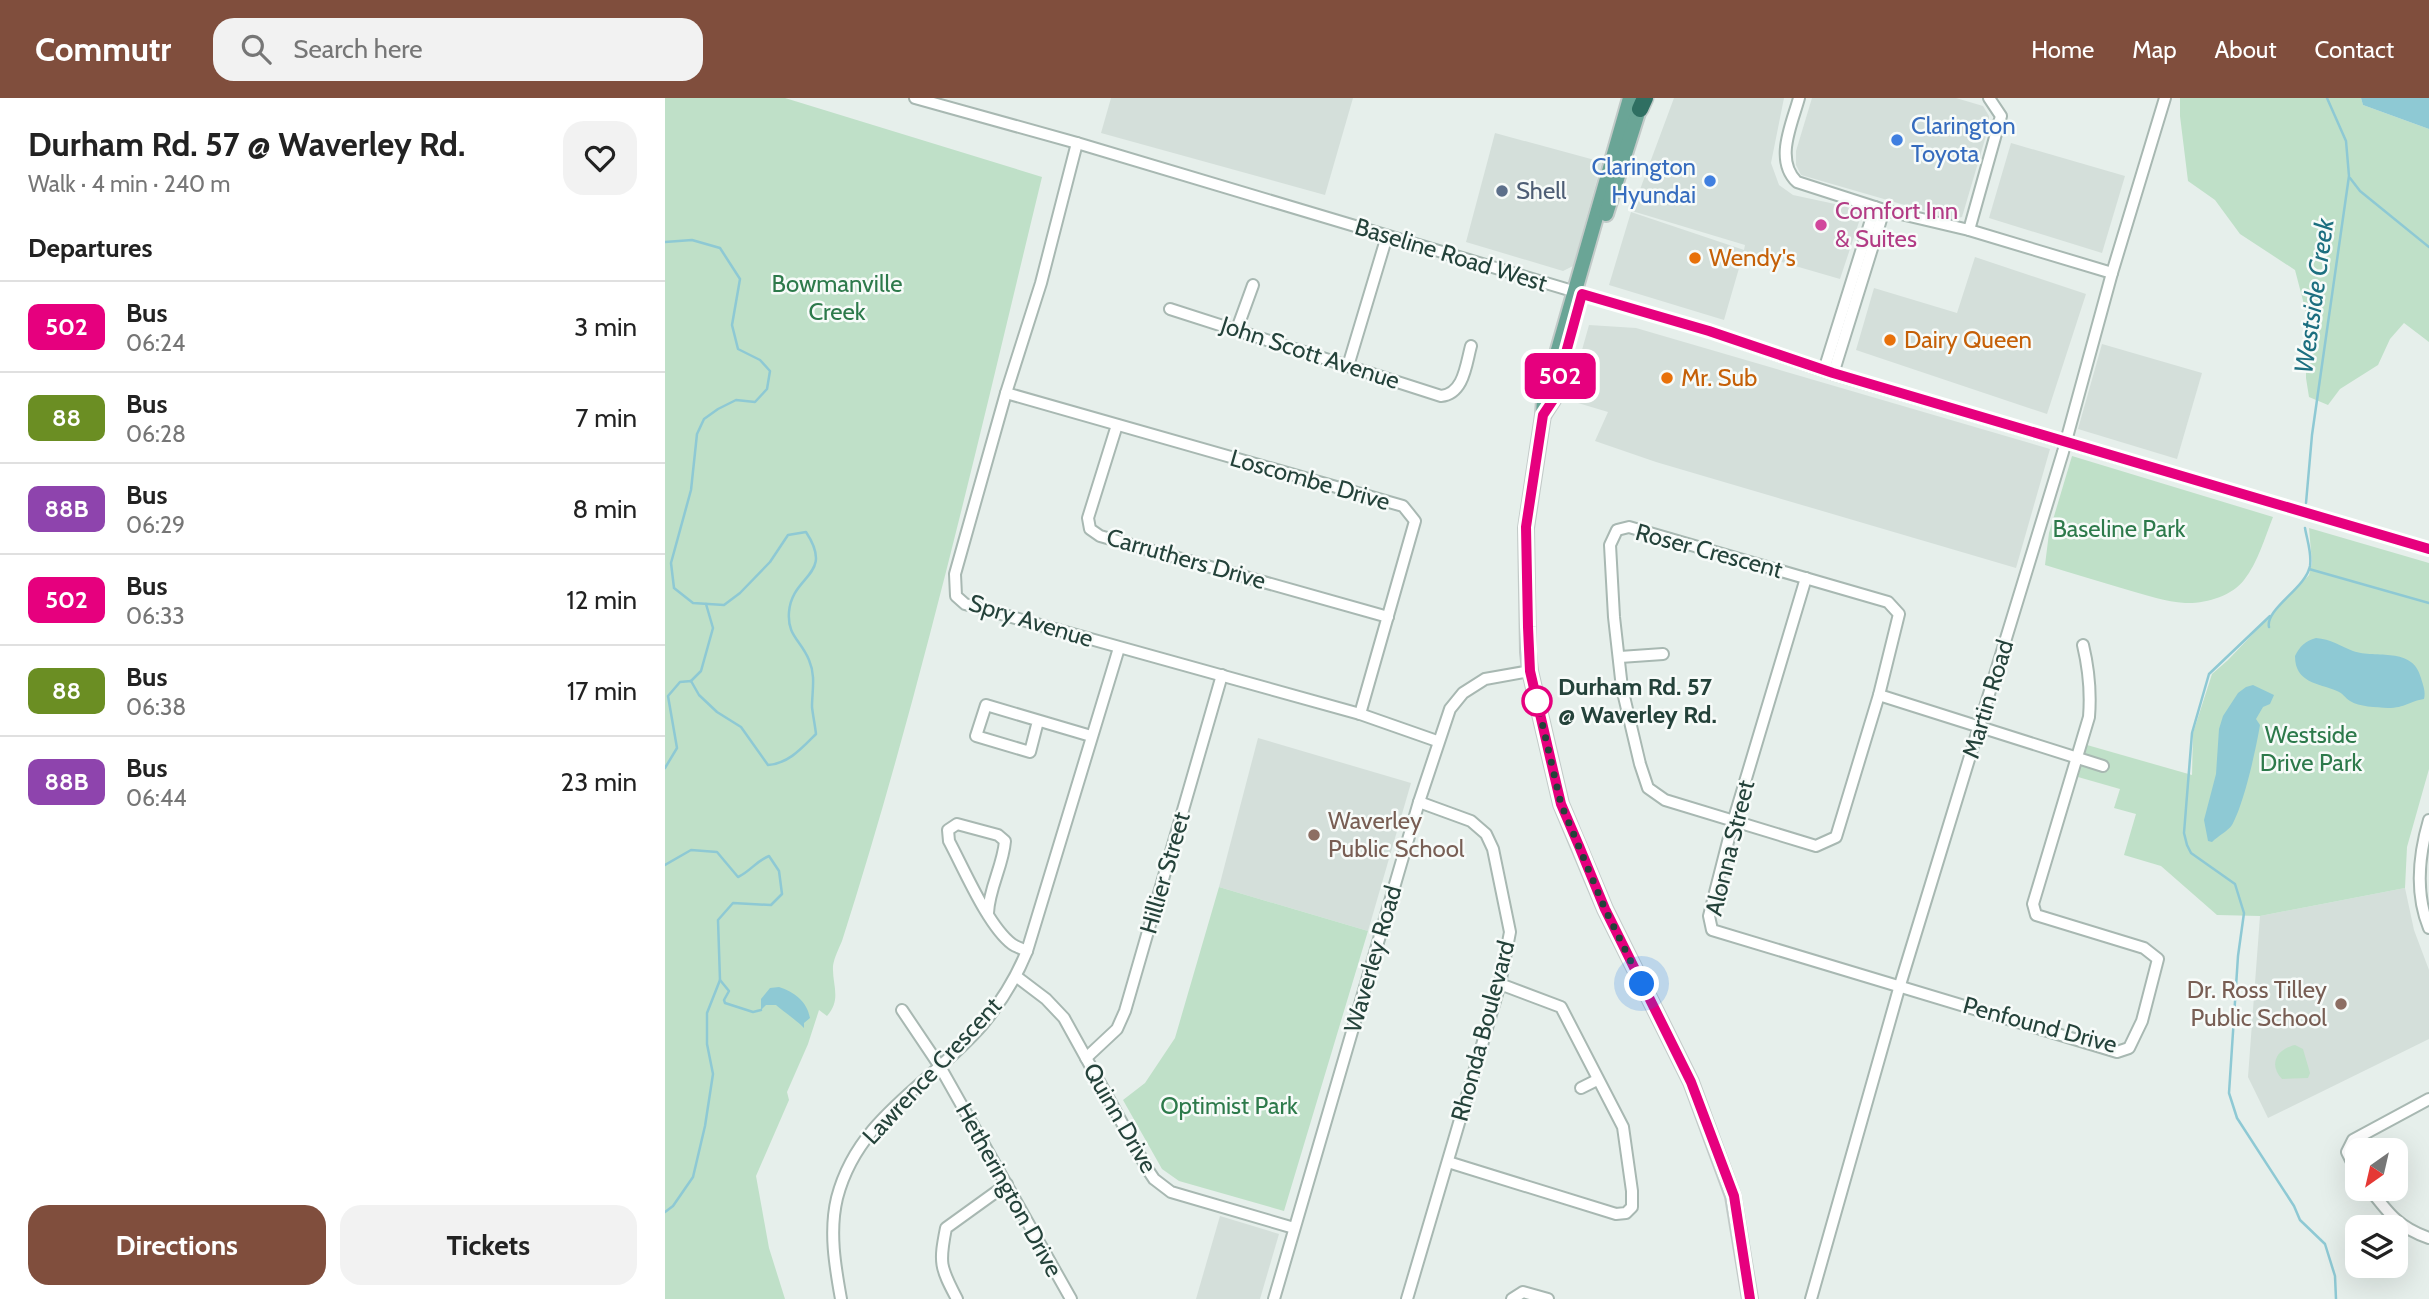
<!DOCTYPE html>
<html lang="en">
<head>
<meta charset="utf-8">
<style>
  :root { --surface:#fff; --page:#f2f2f2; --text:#222; --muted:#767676; --line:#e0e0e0; --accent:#804e3d }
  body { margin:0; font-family:Cabin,sans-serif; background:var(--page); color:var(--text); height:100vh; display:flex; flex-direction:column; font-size:26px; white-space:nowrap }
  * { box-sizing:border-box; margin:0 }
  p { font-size:23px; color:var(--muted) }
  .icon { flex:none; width:38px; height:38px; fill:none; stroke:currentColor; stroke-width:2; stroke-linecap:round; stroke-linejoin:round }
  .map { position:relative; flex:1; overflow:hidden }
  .details { display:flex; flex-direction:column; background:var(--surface); width:665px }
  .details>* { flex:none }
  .badge { padding:0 14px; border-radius:10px; font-size:24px; line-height:46px }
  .needle { width:46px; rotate:214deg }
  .buttons { position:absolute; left:1680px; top:1040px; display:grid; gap:14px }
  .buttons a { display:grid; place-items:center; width:63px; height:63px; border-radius:14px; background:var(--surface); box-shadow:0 7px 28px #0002; font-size:35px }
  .you { position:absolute; width:35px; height:35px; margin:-18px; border:5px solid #fff; border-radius:50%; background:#1a73e8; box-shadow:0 0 0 10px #1a73e833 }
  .map>.badge { position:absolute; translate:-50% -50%; box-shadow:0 0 0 4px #fff }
  h2 { padding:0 28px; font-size:26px; line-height:63px }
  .round { display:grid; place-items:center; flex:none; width:74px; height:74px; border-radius:21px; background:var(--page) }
  .summary { display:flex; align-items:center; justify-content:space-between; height:119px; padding:0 28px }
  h1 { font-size:33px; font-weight:800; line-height:52px }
  .button { display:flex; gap:14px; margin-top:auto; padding:14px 28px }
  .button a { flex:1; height:80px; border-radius:21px; background:var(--accent); color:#fff; font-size:28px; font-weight:800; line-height:80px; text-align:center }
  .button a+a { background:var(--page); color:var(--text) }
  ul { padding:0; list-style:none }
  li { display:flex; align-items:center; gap:21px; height:91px; padding:0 28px; border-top:2px solid var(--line) }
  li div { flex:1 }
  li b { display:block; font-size:26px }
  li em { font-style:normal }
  li .badge { min-width:77px; font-weight:700; text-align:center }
  header { display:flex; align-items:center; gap:42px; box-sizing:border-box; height:98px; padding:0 35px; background:var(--accent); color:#fff }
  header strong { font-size:33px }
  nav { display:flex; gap:38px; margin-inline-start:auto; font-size:24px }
  .search { width:490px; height:63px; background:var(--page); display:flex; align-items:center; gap:18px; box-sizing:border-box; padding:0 24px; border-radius:21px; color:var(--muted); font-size:26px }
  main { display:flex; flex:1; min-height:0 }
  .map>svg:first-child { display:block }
</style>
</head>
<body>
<header>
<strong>Commutr</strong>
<div class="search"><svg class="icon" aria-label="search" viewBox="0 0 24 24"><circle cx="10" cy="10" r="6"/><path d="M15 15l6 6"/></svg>Search here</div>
<nav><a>Home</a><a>Map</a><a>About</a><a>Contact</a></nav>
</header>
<main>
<section class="details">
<div class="summary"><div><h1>Durham Rd. 57 @ Waverley Rd.</h1><p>Walk · 4 min · 240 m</p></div><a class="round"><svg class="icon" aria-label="heart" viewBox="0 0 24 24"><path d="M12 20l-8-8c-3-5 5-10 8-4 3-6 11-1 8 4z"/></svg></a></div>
<h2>Departures</h2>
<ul>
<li><span class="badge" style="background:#e6007e;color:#fff">502</span><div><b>Bus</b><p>06:24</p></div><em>3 min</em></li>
<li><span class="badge" style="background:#6b8e23;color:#fff">88</span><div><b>Bus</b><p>06:28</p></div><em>7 min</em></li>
<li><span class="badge" style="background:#8e44ad;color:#fff">88B</span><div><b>Bus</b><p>06:29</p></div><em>8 min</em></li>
<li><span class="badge" style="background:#e6007e;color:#fff">502</span><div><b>Bus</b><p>06:33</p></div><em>12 min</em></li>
<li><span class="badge" style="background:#6b8e23;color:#fff">88</span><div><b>Bus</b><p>06:38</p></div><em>17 min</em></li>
<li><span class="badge" style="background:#8e44ad;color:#fff">88B</span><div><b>Bus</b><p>06:44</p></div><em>23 min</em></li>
</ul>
<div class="button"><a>Directions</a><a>Tickets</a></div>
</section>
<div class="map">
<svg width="1764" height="1201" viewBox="0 0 1764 1201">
  <rect width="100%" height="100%" fill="#e6efeb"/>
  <g fill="#d4dfda">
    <path d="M446 0H688L660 97 436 35Z"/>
    <path d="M1009 0H1119L1106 65 1114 87 1128 97 1198 112 1175 181 1079 153 1059 222 944 187 966 114 1079 152 1080 147 967 113Z"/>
    <path d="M1147 0H1291L1318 8 1324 18 1323 31 1297 119 1288 121 1136 77 1131 67V53Z"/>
    <path d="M830 35 937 64 908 168 898 173 801 144Z"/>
    <path d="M1346 45 1460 78 1437 155 1324 120Z"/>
    <path d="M1310 159 1421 196 1382 316 1191 252 1209 190 1292 215Z"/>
    <path d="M924 227 971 230 1385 351 1351 470 991 364 930 343 943 314 903 302Z"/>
    <path d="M1437 246 1537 275 1512 361 1413 331Z"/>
    <path d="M593 640 746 685 703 833 554 789Z"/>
    <path d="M1740 790 1749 832 1764 872V941L1603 1020 1583 979 1595 818Z"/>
    <path d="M555 1118 614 1136 595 1201H531Z"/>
  </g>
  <g fill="#bfe0c8">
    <path d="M0 0H120L377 79C315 335 257 592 177 843 174 850 169 860 168 868 167 887 177 901 162 918L154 912 143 946 122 994 124 1002 91 1078 104 1150 120 1201H0Z"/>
    <path d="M1515 0H1696L1698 7 1764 31V244L1739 225 1725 241 1713 267 1675 291 1663 307 1644 299 1641 280V214L1630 172 1575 136 1550 102 1523 83 1515 18Z"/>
    <path d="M1407 358 1608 419C1600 439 1593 464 1579 482 1567 498 1540 506 1520 505 1501 504 1481 497 1463 492 1435 484 1407 475 1380 467L1384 435Z"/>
    <path d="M1644 430 1764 465V671L1742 749 1740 790 1595 818 1552 817 1496 768 1459 757 1471 716 1449 710 1455 691 1413 679 1422 647 1527 677 1528 635 1547 576 1563 562 1644 477 1647 465Z"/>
    <path d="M554 789 703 833 619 1113 514 1083 497 1071 458 1002 480 985 510 940Z"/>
    <path d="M1630 947 1638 951 1645 975 1643 980 1617 981C1603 966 1612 951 1630 947Z"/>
  </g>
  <g fill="#8ec9d4">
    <path d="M1696 0H1764V31L1698 7Z"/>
    <path d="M1651 540C1666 541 1675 548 1688 553 1711 561 1748 548 1756 580 1758 587 1761 594 1759 601 1745 603 1740 610 1723 610 1711 609 1694 609 1685 603 1680 600 1678 595 1672 593 1653 585 1630 585 1630 558 1635 548 1640 543 1651 540Z"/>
    <path d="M1588 587 1609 597 1605 606 1598 609 1591 621 1595 627C1591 651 1579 706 1567 727 1563 733 1553 738 1547 744L1543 743 1539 722 1551 676 1554 631 1558 618 1573 595 1581 589Z"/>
    <path d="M114 889C129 894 142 903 145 920L139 925V930C135 925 119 914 111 907H101L96 912V901L105 890Z"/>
  </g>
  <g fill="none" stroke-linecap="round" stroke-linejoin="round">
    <g stroke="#8ec9d4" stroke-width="2.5">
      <path d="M1685 80 1695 93 1764 149"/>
      <path d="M0 144 27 142 55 150 75 181 67 227 73 251 95 262 105 273 102 291 90 304 71 302 53 311 39 321 32 336 26 392 6 465 9 490 28 505 59 507 75 495 105 464 123 437 141 434C170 478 127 476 124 514 122 538 136 542 144 562 151 578 147 593 147 609 148 618 150 627 151 636 137 650 123 666 103 667L76 629 52 614 34 597 26 583 15 584 3 598 12 650 0 670"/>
      <path d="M1641 405 1647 337 1684 78 1681 43 1662 0"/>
      <path d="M1644 471 1764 505"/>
      <path d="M1605 518 1544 576 1527 635 1519 735 1522 747 1526 755 1570 786 1579 815 1573 858 1564 995 1572 1020 1629 1108 1635 1122 1660 1146 1670 1178 1671 1201"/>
      <path d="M1604 529C1600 511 1641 490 1645 468 1647 455 1642 442 1640 430"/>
      <path d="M26 583 36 573 48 530 41 506"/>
      <path d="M0 767 26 752 52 754 73 779C86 773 91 763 104 758L114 773 117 796 106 807 68 805 53 822 55 882 42 915V946L48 976 40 1028 28 1079 8 1108 0 1114"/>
      <path d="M55 882 64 893 59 902 60 905 88 914 96 912"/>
    </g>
    <g stroke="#a8b8b2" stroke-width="14">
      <g id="minor">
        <path d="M250 0 412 45 968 211 1043 233 1168 276 1764 451"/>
        <path d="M1134 0C1127 26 1109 62 1132 84L1219 112 1304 132 1336 18 1324 0"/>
        <path d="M412 45 376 185 341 295 290 476 291 498 300 506 695 616 772 643"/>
        <path d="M1304 132 1447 175"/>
        <path d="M505 211 776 298C799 296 801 266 806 248"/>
        <path d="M572 231 588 187"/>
        <path d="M683 268 722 138"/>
        <path d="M1159 272 1210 109"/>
        <path d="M1168 276 1219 112"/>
        <path d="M341 295 738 408 750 423 695 616"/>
        <path d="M452 327 423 420 425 431 435 438 723 519"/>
        <path d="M964 429 1223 504 1234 516 1214 597 1171 739 1151 748 1000 702 983 690 975 666 957 590 949 519 945 447 952 432Z"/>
        <path d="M1141 480 1068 724 1044 818 1047 832 1452 954 1464 950 1477 923 1493 861 1479 850 1371 817 1368 806 1424 619C1426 594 1424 572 1418 547"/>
        <path d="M955 559 998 556"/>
        <path d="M1214 597 1438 668"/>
        <path d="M373 623 365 654 311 638 321 607 426 638"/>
        <path d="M1764 722C1754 756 1750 796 1764 830"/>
        <path d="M323 815C324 790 338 768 340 743L333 737 292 726 283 732 284 743C299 771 323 828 347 846 351 849 358 851 362 853"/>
        <path d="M352 879 381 901 399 920 483 1072 489 1081 506 1094 629 1130"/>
        <path d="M237 912 274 967 406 1201"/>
        <path d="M421 960 452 931 460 913 557 577"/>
        <path d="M916 990 932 982"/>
        <path d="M783 1064 951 1116 961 1115 967 1109V1093L958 1029 896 909 835 886"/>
        <path d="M1692 1074 1682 1054 1688 1042 1764 1001"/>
        <path d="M1704 1090C1723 1115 1734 1130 1764 1140"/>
        <path d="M176 1201C170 1168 164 1133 172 1100 193 1018 268 985 318 926 336 904 351 880 362 853L454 550"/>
        <path d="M292 1201C275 1169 274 1165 281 1130L342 1086"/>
        <path d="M609 1201 754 704 785 611 798 595 820 581 865 573"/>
        <path d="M742 1201 835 886 845 834 828 751 821 736 806 723 754 704"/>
        <path d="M847 1201 858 1194 883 1201"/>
        <path d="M1146 1201 1235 887 1398 354 1447 175 1500 0"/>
      </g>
    </g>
    <g stroke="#c2cac8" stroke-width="18">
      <g id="major">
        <path d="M965 0 879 301 878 317 861 430 863 554 865 573 896 706 940 811 1026 984 1068 1098 1085 1201"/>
        <path d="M941 116 977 2"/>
        <path d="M879 316 888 302 899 264"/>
      </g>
    </g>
    <g stroke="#c2cac8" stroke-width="19">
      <path id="highway" d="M975 11 980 0"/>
    </g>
    <use href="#minor" stroke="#fff" stroke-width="10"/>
    <use href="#major" stroke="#6aa596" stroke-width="14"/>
    <use href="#highway" stroke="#2f6f62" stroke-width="16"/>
  </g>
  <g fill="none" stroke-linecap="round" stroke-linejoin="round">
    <g stroke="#fff" stroke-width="16">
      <path id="line" d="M1085 1201 1069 1098 1026 984 940 811 914 748 896 706 885 659 865 573 863 529 861 429 878 317 888 302 917 196 1044 233 1168 275 1764 451"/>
    </g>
    <use href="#line" stroke="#e6007e" stroke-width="10"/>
    <path stroke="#24423a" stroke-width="7" stroke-dasharray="0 12.6" d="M872 603 896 706 940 811 977 886"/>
  </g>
  <g fill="#3f7fe0" stroke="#f7fbf9" stroke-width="2.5">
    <circle cx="1232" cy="42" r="7"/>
    <circle cx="1045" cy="83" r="7"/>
  </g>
  <circle fill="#5c6f8a" stroke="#f7fbf9" stroke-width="2.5" cx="837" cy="93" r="7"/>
  <circle fill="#d1479c" stroke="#f7fbf9" stroke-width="2.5" cx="1156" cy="127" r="7"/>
  <g fill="#e8710a" stroke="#f7fbf9" stroke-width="2.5">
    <circle cx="1030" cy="160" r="7"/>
    <circle cx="1225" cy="242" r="7"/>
    <circle cx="1002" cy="280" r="7"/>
  </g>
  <circle fill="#fff" stroke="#e6007e" stroke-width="3.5" cx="872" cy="603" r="14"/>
  <g fill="#8d6e63" stroke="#f7fbf9" stroke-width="2.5">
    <circle cx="649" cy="737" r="7"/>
    <circle cx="1676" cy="906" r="7"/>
  </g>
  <g text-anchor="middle" stroke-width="5" stroke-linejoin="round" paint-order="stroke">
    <g font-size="24" fill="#366cbe" stroke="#f7fbf9" text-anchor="start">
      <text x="1246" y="36">Clarington<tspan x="1246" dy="28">Toyota</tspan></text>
      <text x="1031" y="77" text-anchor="end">Clarington<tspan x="1031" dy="28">Hyundai</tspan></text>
    </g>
    <g font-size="24" fill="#4e5e75" stroke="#f7fbf9" text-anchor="start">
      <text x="851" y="101">Shell</text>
    </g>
    <g font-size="24" fill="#b23c85" stroke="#f7fbf9" text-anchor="start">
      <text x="1170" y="121">Comfort Inn<tspan x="1170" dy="28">&amp; Suites</tspan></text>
    </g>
    <g font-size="24" fill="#24423a" stroke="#f7fbf9">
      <text transform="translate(786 157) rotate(17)" y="8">Baseline Road West</text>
      <text transform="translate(645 255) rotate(18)" y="8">John Scott Avenue</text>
      <text transform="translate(645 382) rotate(16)" y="8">Loscombe Drive</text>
      <text transform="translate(1044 453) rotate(15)" y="8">Roser Crescent</text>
      <text transform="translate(521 461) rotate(16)" y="8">Carruthers Drive</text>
      <text transform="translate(366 523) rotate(17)" y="8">Spry Avenue</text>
      <text transform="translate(1323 601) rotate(-73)" y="8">Martin Road</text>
      <text transform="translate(1065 750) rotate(-76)" y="8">Alonna Street</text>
      <text transform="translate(500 775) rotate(-74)" y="8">Hillier Street</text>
      <text transform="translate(708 861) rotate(-74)" y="8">Waverley Road</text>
      <text transform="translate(1375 927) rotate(15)" y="8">Penfound Drive</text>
      <text transform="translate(818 933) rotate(-75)" y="8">Rhonda Boulevard</text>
      <text transform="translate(267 973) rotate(-47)" y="8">Lawrence Crescent</text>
      <text transform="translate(455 1020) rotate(60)" y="8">Quinn Drive</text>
      <text transform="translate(344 1092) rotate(61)" y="8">Hetherington Drive</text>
    </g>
    <g font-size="24" fill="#c56008" stroke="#f7fbf9" text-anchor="start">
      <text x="1044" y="168">Wendy's</text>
      <text x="1239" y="250">Dairy Queen</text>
      <text x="1016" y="288">Mr. Sub</text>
    </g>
    <g font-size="24" fill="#2d7a4b" stroke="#f7fbf9">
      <text x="172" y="194">Bowmanville<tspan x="172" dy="28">Creek</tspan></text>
      <text x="1454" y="439">Baseline Park</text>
      <text x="1646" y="645">Westside<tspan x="1646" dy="28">Drive Park</tspan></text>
      <text x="564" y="1016">Optimist Park</text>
    </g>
    <g font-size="24" font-weight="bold" fill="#24423a" stroke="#f7fbf9" text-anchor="start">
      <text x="893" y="597">Durham Rd. 57<tspan x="893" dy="28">@ Waverley Rd.</tspan></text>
    </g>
    <g font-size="24" fill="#785e54" stroke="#f7fbf9" text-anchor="start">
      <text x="663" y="731">Waverley<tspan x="663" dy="28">Public School</tspan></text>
      <text x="1662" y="900" text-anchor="end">Dr. Ross Tilley<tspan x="1662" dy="28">Public School</tspan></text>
    </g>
    <g font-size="26" font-style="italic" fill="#1c6f80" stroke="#f7fbf9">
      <text transform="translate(1649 198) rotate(-82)" y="9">Westside Creek</text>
    </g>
  </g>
</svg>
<div class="buttons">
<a><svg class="needle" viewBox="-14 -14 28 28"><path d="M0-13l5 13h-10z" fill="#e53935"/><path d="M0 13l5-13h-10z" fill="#767676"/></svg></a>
<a><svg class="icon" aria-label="layers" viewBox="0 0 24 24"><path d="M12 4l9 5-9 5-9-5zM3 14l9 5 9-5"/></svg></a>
</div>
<div class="you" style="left:977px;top:886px"></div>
<b class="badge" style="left:895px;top:278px;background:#e6007e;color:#fff">502</b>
</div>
</main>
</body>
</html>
